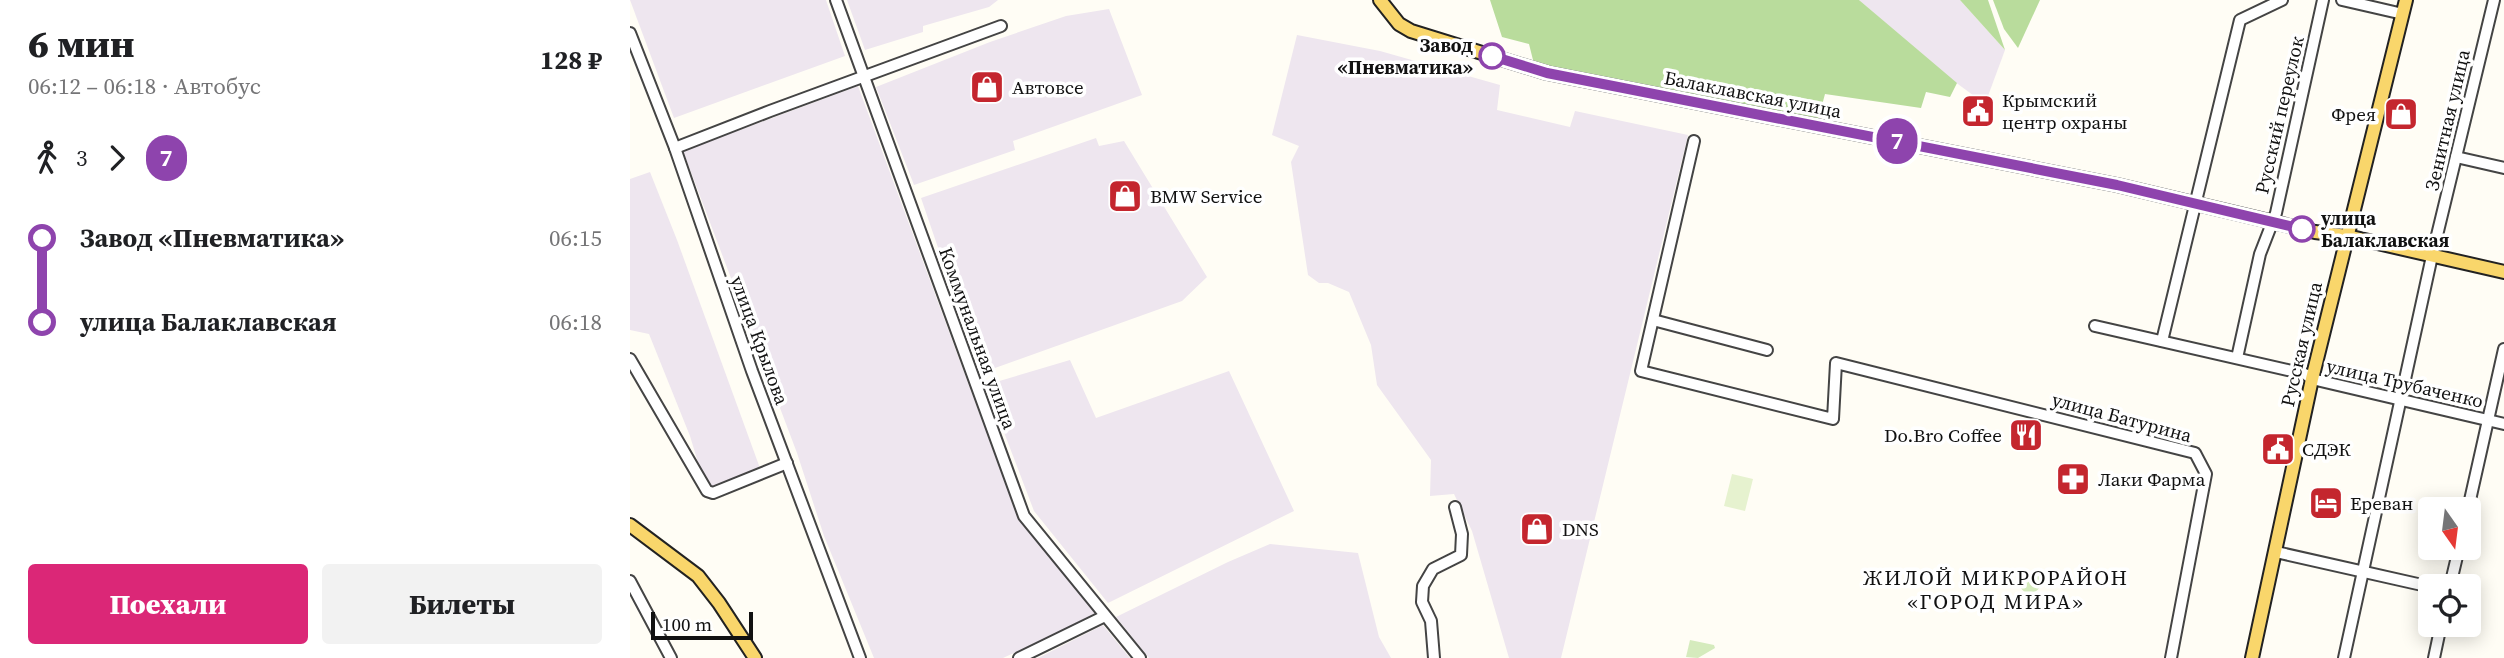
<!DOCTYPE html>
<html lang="ru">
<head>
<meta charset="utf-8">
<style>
  :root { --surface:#fff; --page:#f2f2f2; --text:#202124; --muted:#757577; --accent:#db2777 }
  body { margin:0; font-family:"Source Serif 4",serif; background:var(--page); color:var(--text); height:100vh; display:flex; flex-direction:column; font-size:26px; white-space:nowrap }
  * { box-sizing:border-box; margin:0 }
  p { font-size:23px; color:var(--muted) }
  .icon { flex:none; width:38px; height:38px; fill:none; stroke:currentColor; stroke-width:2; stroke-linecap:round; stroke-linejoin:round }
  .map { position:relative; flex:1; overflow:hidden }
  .drawer { display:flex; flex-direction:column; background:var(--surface); width:630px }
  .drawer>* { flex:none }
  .badge { padding:0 14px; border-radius:23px; font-size:24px; line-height:46px }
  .needle { width:46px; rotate:166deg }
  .controls { position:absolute; left:1788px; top:497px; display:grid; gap:14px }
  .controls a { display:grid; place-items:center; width:63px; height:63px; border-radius:7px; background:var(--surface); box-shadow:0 4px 18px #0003; font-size:35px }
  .scale { position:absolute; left:21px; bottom:18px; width:102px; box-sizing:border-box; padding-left:7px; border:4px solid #111; border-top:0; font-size:19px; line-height:24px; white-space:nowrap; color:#111; -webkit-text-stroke:5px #fff; paint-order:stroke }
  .map>.badge { position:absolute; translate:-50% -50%; box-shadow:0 0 0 4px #fff }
  .legs { display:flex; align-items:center; gap:10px; height:77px; padding:0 28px; font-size:23px }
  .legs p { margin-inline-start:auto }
  .overview { display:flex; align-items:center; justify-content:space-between; height:119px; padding:0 28px }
  h1 { font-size:38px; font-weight:800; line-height:52px }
  .primary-button { display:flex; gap:14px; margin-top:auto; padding:14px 28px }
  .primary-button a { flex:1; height:80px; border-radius:7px; background:var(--accent); color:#fff; font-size:28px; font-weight:800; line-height:80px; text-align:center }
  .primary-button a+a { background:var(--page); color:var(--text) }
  ul { padding:0 28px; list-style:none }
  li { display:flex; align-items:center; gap:24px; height:84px; font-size:26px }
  li i { display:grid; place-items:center; width:10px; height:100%; margin:0 9px; background:currentColor }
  li i::after { content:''; width:18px; height:18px; margin:-9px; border:5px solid; border-radius:50%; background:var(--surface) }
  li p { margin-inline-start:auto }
  li:first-child i { background:linear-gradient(#0000 50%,currentColor 0) }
  li:last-child i { background:linear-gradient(currentColor 50%,#0000 0) }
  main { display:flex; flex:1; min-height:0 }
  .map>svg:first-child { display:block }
</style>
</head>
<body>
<main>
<section class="drawer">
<div class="overview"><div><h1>6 мин</h1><p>06:12 – 06:18 · Автобус</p></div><b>128 ₽</b></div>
<div class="legs"><svg class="icon" aria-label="walk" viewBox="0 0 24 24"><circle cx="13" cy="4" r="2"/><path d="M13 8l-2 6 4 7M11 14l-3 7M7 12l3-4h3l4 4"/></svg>3<svg class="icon" aria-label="forward" viewBox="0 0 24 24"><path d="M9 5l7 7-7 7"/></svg><b class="badge" style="background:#8e44ad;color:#fff">7</b></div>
<ul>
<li><i style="color:#8e44ad"></i><b>Завод «Пневматика»</b><p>06:15</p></li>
<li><i style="color:#8e44ad"></i><b>улица Балаклавская</b><p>06:18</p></li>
</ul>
<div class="primary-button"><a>Поехали</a><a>Билеты</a></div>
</section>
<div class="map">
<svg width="1874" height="658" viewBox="0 0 1874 658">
  <rect width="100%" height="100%" fill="#fffdf5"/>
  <g fill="#eee6ef">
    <path d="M0 0H196L215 56 44 118Z"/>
    <path d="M217 0H368L359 7 293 26V32L235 50Z"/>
    <path d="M1229 0H1330L1375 50 1355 104 1313 73Z"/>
    <path d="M479 9 512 95 383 141 385 150 284 185 246 87 360 42 436 16Z"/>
    <path d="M667 35 750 51 870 85 867 110 940 127 945 111 1058 135 931 658H879L842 531 824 494 800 496 801 460 747 385 741 345 719 292 698 283H689L678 275 661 162 669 146 642 135Z"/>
    <path d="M228 86 388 518 467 614 373 658H244L194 536 167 453 53 151Z"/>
    <path d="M466 138 469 146 494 141 577 277 552 301 351 373 291 198Z"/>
    <path d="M20 172 47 240 131 471 82 489 70 469 60 436 19 334 0 330V179Z"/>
    <path d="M440 360 466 418 599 371 664 511 478 603 404 511 356 385Z"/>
    <path d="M640 544 728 553 749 637 761 658H519L486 617 598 562Z"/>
    <path d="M473 625 500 658H408Z"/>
  </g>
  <g fill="#d5ebbd">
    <circle cx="1400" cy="582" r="11"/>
    <path d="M1060 640 1084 645 1085 648 1068 658 1056 657Z"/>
  </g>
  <g fill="#b9dc9c">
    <path d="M860 0H1229L1327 83 1320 97 1296 92 1291 108 1195 94 1188 120 904 64 899 44 872 37Z"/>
    <path d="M1330 0H1358L1375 50Z"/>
    <path d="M1363 0H1410L1388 48 1374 29Z"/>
  </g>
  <path fill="#e6f2cf" d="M1102 474 1123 479 1115 511 1094 506Z"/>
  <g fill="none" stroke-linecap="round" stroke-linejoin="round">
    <g stroke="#444" stroke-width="14">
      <g id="minor">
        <path d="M206 0 394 516 510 658"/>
        <path d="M1712 0 1773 14"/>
        <path d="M0 33 45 148 122 371 230 658"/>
        <path d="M1064 141 1011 371 1203 419 1206 363 1565 453 1576 474 1541 658"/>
        <path d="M45 148 140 111 371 26"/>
        <path d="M1826 157 1874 168"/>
        <path d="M1023 320 1137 350"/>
        <path d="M1465 326 1675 374 1682 379 1874 424"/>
        <path d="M1532 341 1610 20 1652 0"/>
        <path d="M1607 358 1630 254 1646 213 1693 0"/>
        <path d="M0 359 77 491 83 493 157 463"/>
        <path d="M1838 509 1874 349"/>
        <path d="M1646 552 1801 587"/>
        <path d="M0 581 41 658"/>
        <path d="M1820 586 1829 548"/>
        <path d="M389 658 475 616"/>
        <path d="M804 658 801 621 792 602 793 586 803 569 831 555 832 534 825 507"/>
        <path d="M1714 658 1802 256 1864 0"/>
        <path d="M1804 658 1811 625"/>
      </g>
    </g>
    <g stroke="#222" stroke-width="16">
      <g id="major">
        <path d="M750 0 769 24 781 31 917 73 1487 185 1685 232 1717 236 1874 272"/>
        <path d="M0 525 68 576 89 603 125 658"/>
        <path d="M1622 658 1682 379 1776 0"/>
      </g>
    </g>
    <use href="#minor" stroke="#fff" stroke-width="10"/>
    <use href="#major" stroke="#f9d66b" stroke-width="12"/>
  </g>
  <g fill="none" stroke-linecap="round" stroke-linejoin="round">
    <g stroke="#fff" stroke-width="16">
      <path id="line-1" d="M862 56 917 73 1487 185 1672 229"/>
    </g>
    <use href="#line-1" stroke="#8e44ad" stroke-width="10"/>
  </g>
  <defs>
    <g id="shop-square" transform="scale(1.75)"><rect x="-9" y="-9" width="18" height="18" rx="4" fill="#c4262e" stroke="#fff"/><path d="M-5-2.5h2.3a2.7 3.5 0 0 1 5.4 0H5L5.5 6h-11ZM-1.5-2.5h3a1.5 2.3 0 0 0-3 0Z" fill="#fff"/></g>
    <g id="civic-square" transform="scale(1.75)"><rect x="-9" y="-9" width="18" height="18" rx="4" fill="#c4262e" stroke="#fff"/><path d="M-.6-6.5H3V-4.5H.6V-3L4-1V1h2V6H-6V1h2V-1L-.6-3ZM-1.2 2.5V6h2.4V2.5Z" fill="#fff"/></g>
    <g id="restaurant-square" transform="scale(1.75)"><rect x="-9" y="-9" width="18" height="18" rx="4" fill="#c4262e" stroke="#fff"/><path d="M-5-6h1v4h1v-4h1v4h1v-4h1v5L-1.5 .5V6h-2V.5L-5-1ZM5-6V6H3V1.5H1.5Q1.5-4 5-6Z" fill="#fff"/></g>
    <g id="pharmacy-square" transform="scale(1.75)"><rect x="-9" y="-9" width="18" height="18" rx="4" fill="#c4262e" stroke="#fff"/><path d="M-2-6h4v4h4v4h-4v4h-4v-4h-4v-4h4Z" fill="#fff"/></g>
    <g id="hotel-square" transform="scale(1.75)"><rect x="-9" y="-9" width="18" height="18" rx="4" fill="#c4262e" stroke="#fff"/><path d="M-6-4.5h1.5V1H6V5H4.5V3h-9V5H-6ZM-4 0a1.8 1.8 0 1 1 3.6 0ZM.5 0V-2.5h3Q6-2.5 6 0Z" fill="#fff"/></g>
  </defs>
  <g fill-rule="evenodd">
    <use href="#shop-square" x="357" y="87"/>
    <use href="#civic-square" x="1348" y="111"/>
    <use href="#shop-square" x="1771" y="114"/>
    <use href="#shop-square" x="495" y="196"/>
    <use href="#restaurant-square" x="1396" y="435"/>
    <use href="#civic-square" x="1648" y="449"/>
    <use href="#pharmacy-square" x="1443" y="479"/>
    <use href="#hotel-square" x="1696" y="503"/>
    <use href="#shop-square" x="907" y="529"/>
  </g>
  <g fill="#fff" stroke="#8e44ad" stroke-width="3.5">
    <circle cx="862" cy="56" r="12"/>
    <circle cx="1672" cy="229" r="12"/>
  </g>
  <g text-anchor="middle" stroke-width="7" stroke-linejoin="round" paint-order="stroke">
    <g font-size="19" font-weight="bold" fill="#111" stroke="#fff" text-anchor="end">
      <text x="843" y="52">Завод<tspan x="843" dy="22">«Пневматика»</tspan></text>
      <text x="1691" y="225" text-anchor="start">улица<tspan x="1691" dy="22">Балаклавская</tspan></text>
    </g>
    <g font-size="19" fill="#111" stroke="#fff" text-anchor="start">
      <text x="382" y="94">Автовсе</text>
      <text x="1372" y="107">Крымский<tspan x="1372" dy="22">центр охраны</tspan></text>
      <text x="1746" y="121" text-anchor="end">Фрея</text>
      <text x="520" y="203">BMW Service</text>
      <text x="1372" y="442" text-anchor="end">Do.Bro Coffee</text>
      <text x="1672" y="456">СДЭК</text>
      <text x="1468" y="486">Лаки Фарма</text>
      <text x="1720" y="510">Ереван</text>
      <text x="932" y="536">DNS</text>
    </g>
    <g font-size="19" fill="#111" stroke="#fff">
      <text transform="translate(1123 94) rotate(11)" y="7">Балаклавская улица</text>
      <text transform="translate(1649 115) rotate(-77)" y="7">Русский переулок</text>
      <text transform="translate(1817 120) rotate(-77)" y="7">Зенитная улица</text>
      <text transform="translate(348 338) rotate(70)" y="7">Коммунальная улица</text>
      <text transform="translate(130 340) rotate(70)" y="7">улица Крылова</text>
      <text transform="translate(1671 344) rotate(-77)" y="7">Русская улица</text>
      <text transform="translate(1775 383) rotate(13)" y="7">улица Трубаченко</text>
      <text transform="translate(1492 417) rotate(15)" y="7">улица Батурина</text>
    </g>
    <g font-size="21" letter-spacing="2" fill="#111" stroke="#fff">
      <text x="1366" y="585">ЖИЛОЙ МИКРОРАЙОН<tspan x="1366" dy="24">«ГОРОД МИРА»</tspan></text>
    </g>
  </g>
</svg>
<div class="controls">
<a><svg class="needle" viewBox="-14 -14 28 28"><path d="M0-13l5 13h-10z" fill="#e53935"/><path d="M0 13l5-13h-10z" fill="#757577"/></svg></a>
<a><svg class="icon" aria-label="locate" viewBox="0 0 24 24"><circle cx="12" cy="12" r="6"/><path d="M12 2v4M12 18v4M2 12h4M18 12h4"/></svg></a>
</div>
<div class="scale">100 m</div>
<b class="badge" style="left:1267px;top:141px;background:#8e44ad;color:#fff">7</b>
</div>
</main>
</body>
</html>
